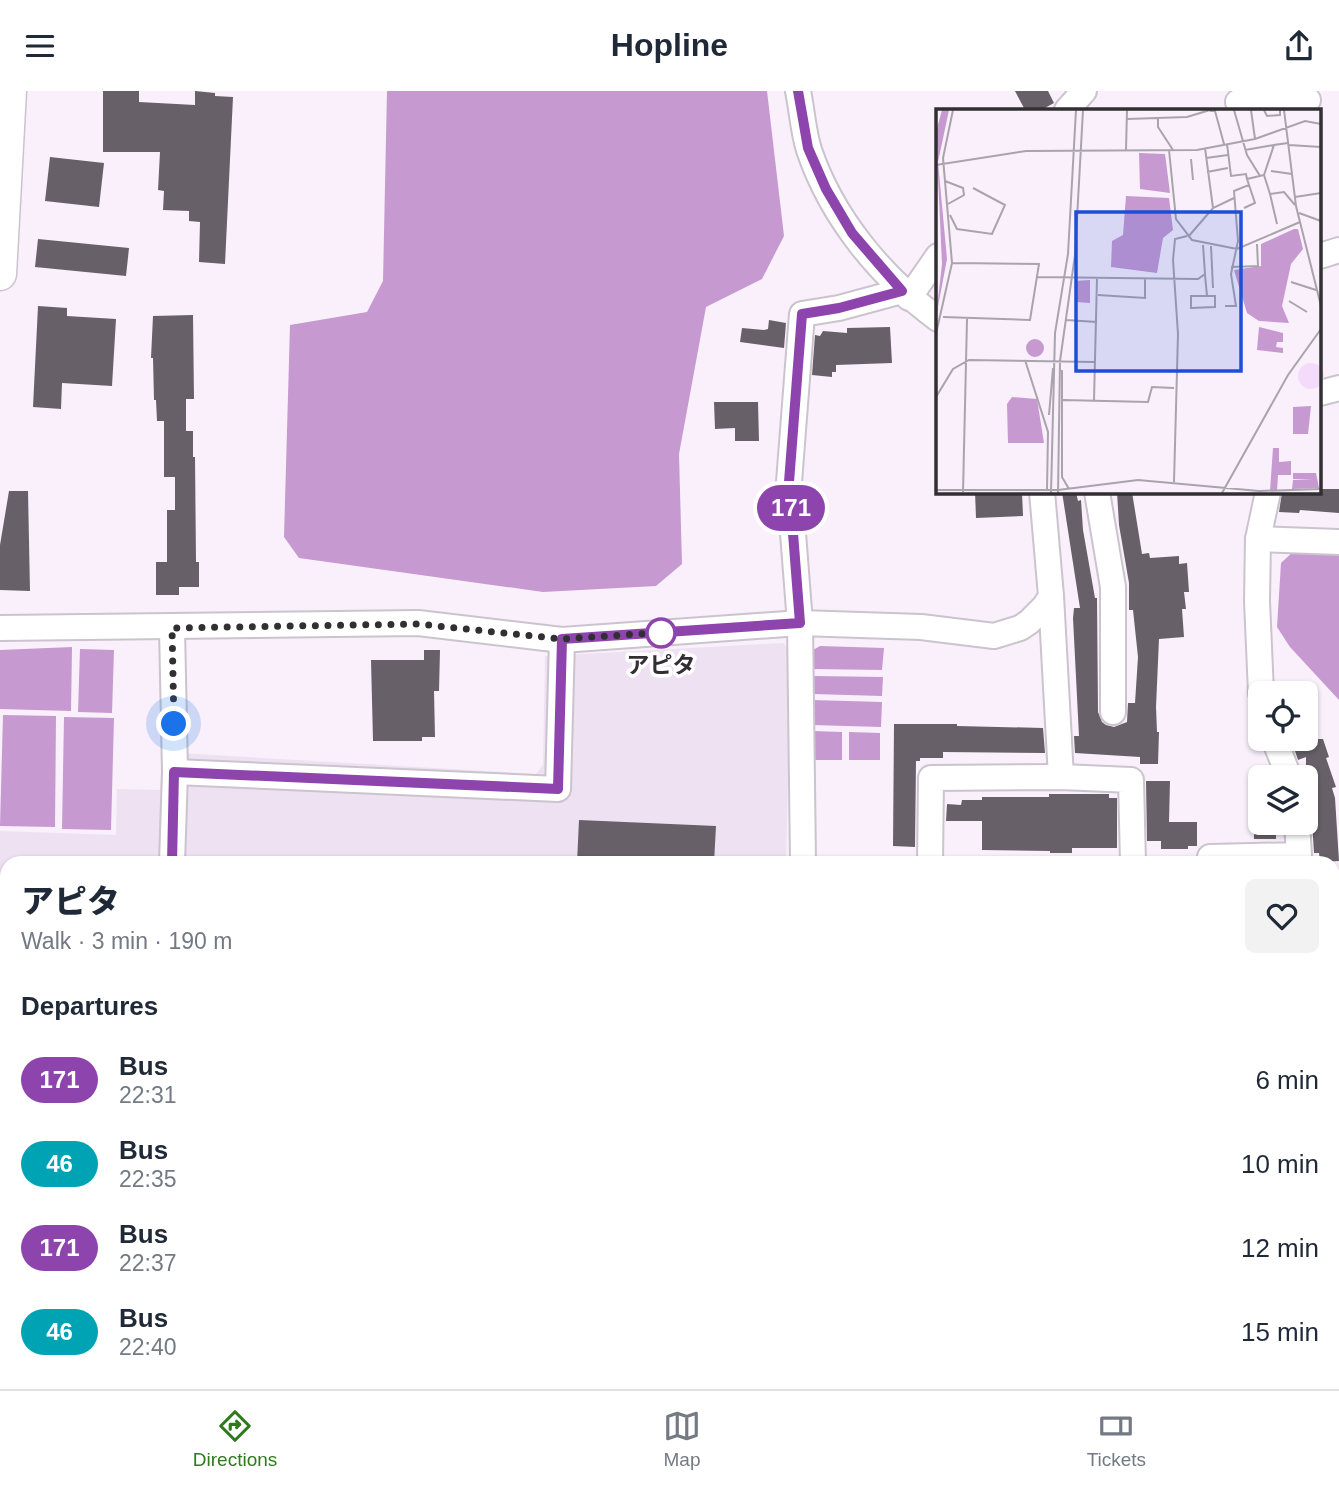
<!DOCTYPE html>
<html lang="en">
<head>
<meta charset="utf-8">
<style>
  :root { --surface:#fff; --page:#f2f2f3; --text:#1f2937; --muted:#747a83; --line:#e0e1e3; --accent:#2f791e }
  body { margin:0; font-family:Helvetica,"Noto Sans JP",sans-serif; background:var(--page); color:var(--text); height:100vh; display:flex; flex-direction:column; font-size:26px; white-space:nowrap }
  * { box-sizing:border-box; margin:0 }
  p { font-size:23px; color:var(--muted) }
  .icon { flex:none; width:38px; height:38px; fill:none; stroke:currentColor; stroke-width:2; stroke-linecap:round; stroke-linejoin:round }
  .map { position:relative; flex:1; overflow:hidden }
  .panel { position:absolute; left:0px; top:765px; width:1340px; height:534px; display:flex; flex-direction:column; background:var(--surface); border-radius:21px 21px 0 0; box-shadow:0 2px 5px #0004 }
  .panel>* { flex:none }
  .badge { padding:0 14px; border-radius:23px; font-size:24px; line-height:46px }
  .buttons { position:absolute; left:1248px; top:590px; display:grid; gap:14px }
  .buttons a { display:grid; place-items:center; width:70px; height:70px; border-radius:10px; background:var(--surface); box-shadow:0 2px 5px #0004; font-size:35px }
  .you { position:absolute; width:35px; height:35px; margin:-18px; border:5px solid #fff; border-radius:50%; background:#1a73e8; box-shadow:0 0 0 10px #1a73e833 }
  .map>.badge { position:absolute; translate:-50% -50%; box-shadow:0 0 0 4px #fff }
  h2 { padding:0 21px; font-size:26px; line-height:63px }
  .round { display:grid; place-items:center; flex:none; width:74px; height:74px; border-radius:10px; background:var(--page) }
  .headline { display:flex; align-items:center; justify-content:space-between; height:119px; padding:0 21px }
  h1 { font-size:33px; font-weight:800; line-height:52px }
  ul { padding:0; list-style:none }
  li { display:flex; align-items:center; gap:21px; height:84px; padding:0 21px }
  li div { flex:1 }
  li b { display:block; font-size:26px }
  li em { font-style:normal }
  li .badge { min-width:77px; font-weight:700; text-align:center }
  header { display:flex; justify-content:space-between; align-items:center; height:91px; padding:0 21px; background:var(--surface); font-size:32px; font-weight:800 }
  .tabs { display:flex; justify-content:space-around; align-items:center; height:98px; border-top:2px solid var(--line); background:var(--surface); font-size:19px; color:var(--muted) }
  .tabs a { display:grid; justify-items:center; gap:4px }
  .tabs .current { color:var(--accent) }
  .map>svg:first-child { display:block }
</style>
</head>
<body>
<header><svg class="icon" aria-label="menu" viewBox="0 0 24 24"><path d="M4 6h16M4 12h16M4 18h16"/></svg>Hopline<svg class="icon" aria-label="share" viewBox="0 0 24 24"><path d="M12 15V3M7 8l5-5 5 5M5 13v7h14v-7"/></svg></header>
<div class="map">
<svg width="1339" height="1298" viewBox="0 0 1339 1298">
  <rect width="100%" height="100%" fill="#f9f0fb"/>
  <g fill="#eee1f1">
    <path d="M784 552 791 563 786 772H7V1196L0 1195V740L116 744 117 698 160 699 162 661 536 683 543 674 545 565Z"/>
    <path d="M156 1292H796L795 1298H156Z"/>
  </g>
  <g fill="#c699d0">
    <path d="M387 0H767L784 145 762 188 706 216 679 363 682 473 656 495 543 501 299 467 284 446 290 234 367 221 383 190Z"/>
    <path d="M1295 459H1339V609L1290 556 1277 536 1281 472Z"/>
    <path d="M820 555 884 557 882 579 813 578V559Z"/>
    <path d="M72 556 71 620 0 618V559Z"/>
    <path d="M80 558 114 559 112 622 78 621Z"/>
    <path d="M814 585 883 586 882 605 813 603Z"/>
    <path d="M812 609 882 611 881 636 812 634Z"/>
    <path d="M3 624 56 625 55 736 0 735Z"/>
    <path d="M64 626 114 627 111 739 62 738Z"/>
    <path d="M812 640 842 641V669H812Z"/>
    <path d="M849 641 880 642V669H849Z"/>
  </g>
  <g fill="#676069">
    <path d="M103 0H139V11L195 14V0L215 2V5L233 6 225 173 199 171 200 131 189 130V120L163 119 164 100 158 99 160 61H103Z"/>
    <path d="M1015 0H1048L1054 12 1041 19H1025Z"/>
    <path d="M50 66 104 72 99 116 45 110Z"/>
    <path d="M38 148 129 157 126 185 35 176Z"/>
    <path d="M38 215 67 217V225L116 228 112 295 62 292 61 318 33 316Z"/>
    <path d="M193 224 194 308H186V340H193V366H195L196 471H199V496H179V504H156V471H167V419H175V386H164V330H157L156 309H154L153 267H151L153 225Z"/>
    <path d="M769 229 786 232 784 257 740 251 742 237 764 239 768 238Z"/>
    <path d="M890 236 892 272 836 274V281H832V286L812 284 815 244 820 245 823 240 847 242V237Z"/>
    <path d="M714 311H758L759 350H735V337L715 338Z"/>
    <path d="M1320 398H1339V422L1300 419 1299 422 1279 421 1282 401H1320Z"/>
    <path d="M9 400H28L30 500 0 499V454Z"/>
    <path d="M975 401H1022L1023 425 976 427Z"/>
    <path d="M1062 401H1076L1078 410 1081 409 1083 439 1095 507H1097L1098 621 1102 631 1106 634 1114 636 1127 631 1128 612H1135L1138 566 1133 519H1129V492L1119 434 1117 401H1132L1142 463 1149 462 1150 467 1179 465V473L1187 472 1189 501H1184L1186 518H1182L1184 546 1159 548 1156 616 1157 641H1159L1158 673H1140V666L1075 662 1074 645H1079L1073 527 1074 517H1080Z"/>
    <path d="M424 559H440L439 600H434L435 646H422V650H373L371 569H424Z"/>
    <path d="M894 633H957V635L1043 637 1045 662 943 661V667H920V670H916L915 756 893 755Z"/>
    <path d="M1291 648H1323L1329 666 1326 667 1336 696 1332 697 1335 707 1339 770 1320 771 1319 762H1314L1312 731 1306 697V666L1298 669Z"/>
    <path d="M1146 690H1170L1169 731H1197V755H1188V758H1161V750H1147Z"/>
    <path d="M1049 703H1109V707H1117V757H1072V762H1050V760L982 759V730H946L947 713 961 714 962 709H982V706H1049Z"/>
    <path d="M579 729 716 735 714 772H577Z"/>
    <rect x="1254" y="732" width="22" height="16"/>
  </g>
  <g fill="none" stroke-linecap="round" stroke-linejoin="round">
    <g stroke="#cbc3cd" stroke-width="28">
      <g id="minor">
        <path d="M798 0C802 19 803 40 809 59 832 127 881 186 938 228"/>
        <path d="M1238 11 1308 9"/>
        <path d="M1067 19 1084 0"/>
        <path d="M1320 165 1339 159"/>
        <path d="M909 207 938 165"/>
        <path d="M1320 302 1339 297"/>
        <path d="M1097 401 1113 496V621"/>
        <path d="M1258 448 1339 451"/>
        <path d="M1051 505 1061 686"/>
        <path d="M0 537 418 532 562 549 800 532 921 536 994 545 1020 537 1029 531 1045 515 1051 505 1042 401"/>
        <path d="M1261 602 1257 510 1258 448 1268 401"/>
        <path d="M1274 648 1289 686"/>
        <path d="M175 681 558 698 562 549"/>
        <path d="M1210 766 1299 764 1297 732"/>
        <path d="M172 772 175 681 172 537"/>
        <path d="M803 772 800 532 789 391 802 223 839 217 902 200"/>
        <path d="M930 772 931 687 1061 686 1131 689 1133 772"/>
        <path d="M0 890 7 891"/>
        <path d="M0 1221H7"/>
        <path d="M143 1298V1292"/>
        <path d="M801 1298V1292"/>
      </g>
    </g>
    <g stroke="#cbc3cd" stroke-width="35">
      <path id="major" d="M0 183 10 0"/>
    </g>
    <use href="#minor" stroke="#fff" stroke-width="24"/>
    <use href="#major" stroke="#fff" stroke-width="32"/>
  </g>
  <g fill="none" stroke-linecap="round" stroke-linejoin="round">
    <g stroke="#fff" stroke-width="16">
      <path id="line" d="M172 772 174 681 558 698 562 548 800 532 789 391 802 223 839 217 902 200 852 142 826 98 808 57 798 0"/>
    </g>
    <use href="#line" stroke="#8e44ad" stroke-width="10"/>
    <path stroke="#322f32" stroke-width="7" stroke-dasharray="0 12.6" d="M174 633 172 537 418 533 562 548 668 541 661 542"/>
  </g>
  <circle fill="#fff" stroke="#8e44ad" stroke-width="3.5" cx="661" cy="542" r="14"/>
  <g text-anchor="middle" stroke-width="7" stroke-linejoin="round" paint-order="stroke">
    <g font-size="23" font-weight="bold" fill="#322f32" stroke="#fff">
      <text x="661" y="582">アピタ</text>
    </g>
  </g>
  <g transform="translate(936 18)">
    <rect width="385" height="385" fill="#f9f0fb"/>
    <path d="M362 267a13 13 0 1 1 26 0a13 13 0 1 1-26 0Z" fill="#f5dbfb"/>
    <path d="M6 1H13L2 53 11 150 0 208 6 155 0 23ZM203 44 229 45 234 84 204 80ZM190 87 233 89 237 121 227 129 221 164 175 158 176 132 187 126ZM358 120H362L367 140 355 155 346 197 353 214 323 212 311 204 298 161 325 157V135ZM154 171V194L140 193 139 172ZM323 218 347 224V233H341L340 238 347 239V244L321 241ZM90 239a9 9 0 1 1 18 0a9 9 0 1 1-18 0ZM76 288 101 290 108 334H72L71 295ZM375 297 372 325H357V298ZM337 339H343V353L355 352V366H342L341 382H334ZM357 364H380L383 379 356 380 357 371H377L357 370Z" fill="#c699d0"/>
    <path fill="none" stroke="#a9a3ab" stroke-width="2" d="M298 1 311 46 324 67M315 1 319 30M328 1 331 7 344 6V1M348 1 360 97 385 197M274 2H279L288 35M191 10 251 8 274 1M222 10V18L237 41M352 34 338 36 328 66 334 85 348 83 359 96M291 35 295 67 310 65 311 70M353 36 385 38M269 39 277 99M190 41 191 1M233 41 240 110 256 131 301 140 364 113M309 41 338 36M270 49 292 46M255 50 257 71M0 56 90 42 261 41 319 30 369 12 385 15M335 62 356 65M271 63 292 59M9 72 27 79 28 86 12 95M334 85 341 115M359 88 385 84M308 99 319 94 313 76M363 104 385 112M14 106 21 120 56 125 69 96 37 79M252 128 277 99 298 89M275 137 277 179M295 158 322 157 321 135M269 166 271 187M101 168 262 170 269 165 267 136M355 173 380 181M162 186 209 189V170M255 187H279V198L255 199ZM353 192 371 203M289 197H300L295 165 302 132 298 82 313 76 311 70 328 66M7 208 94 211 103 155 16 154M130 211 161 213M0 225 16 154 7 49 17 1M89 251 112 323 111 382M126 261V368L133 380M0 288 17 260 33 251 158 253M127 291 212 293 216 278 238 279M158 291 161 169M113 306 117 259M238 373 242 225 237 151 239 130 251 127M0 381H122L202 371 323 382 385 380M27 383 31 210M115 384 119 224 132 145 140 1M122 384 124 252 139 146 147 1M286 384 352 266 385 220"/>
    <path fill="#1d4ed8" fill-opacity="0.15" stroke="#1d4ed8" stroke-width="3.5" d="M140 103H305V262H140Z"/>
    <rect width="385" height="385" fill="none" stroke="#322f32" stroke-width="3.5"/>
  </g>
</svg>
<div class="buttons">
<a><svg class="icon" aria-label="locate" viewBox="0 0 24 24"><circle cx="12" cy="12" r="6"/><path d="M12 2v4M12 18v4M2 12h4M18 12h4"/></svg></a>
<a><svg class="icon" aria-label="layers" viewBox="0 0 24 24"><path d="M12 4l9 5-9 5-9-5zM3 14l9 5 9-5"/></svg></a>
</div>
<div class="you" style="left:174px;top:633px"></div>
<b class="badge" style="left:791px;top:417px;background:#8e44ad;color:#fff">171</b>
<section class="panel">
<div class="headline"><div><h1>アピタ</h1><p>Walk · 3 min · 190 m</p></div><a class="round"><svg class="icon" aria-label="heart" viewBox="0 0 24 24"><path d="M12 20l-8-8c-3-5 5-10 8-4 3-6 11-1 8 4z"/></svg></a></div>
<h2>Departures</h2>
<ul>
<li><span class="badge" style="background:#8e44ad;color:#fff">171</span><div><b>Bus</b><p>22:31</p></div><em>6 min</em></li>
<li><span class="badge" style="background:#00a3b4;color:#fff">46</span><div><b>Bus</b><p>22:35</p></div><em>10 min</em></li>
<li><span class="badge" style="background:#8e44ad;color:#fff">171</span><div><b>Bus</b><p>22:37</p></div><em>12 min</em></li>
<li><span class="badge" style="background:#00a3b4;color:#fff">46</span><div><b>Bus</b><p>22:40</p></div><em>15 min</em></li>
</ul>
</section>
</div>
<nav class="tabs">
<a class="current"><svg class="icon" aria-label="directions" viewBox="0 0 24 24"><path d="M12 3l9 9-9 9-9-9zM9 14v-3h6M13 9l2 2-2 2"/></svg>Directions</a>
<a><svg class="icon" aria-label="map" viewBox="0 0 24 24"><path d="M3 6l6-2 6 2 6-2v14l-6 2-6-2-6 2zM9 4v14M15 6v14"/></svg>Map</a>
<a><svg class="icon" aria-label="tickets" viewBox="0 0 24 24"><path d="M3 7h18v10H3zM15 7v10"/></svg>Tickets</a>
</nav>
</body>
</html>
